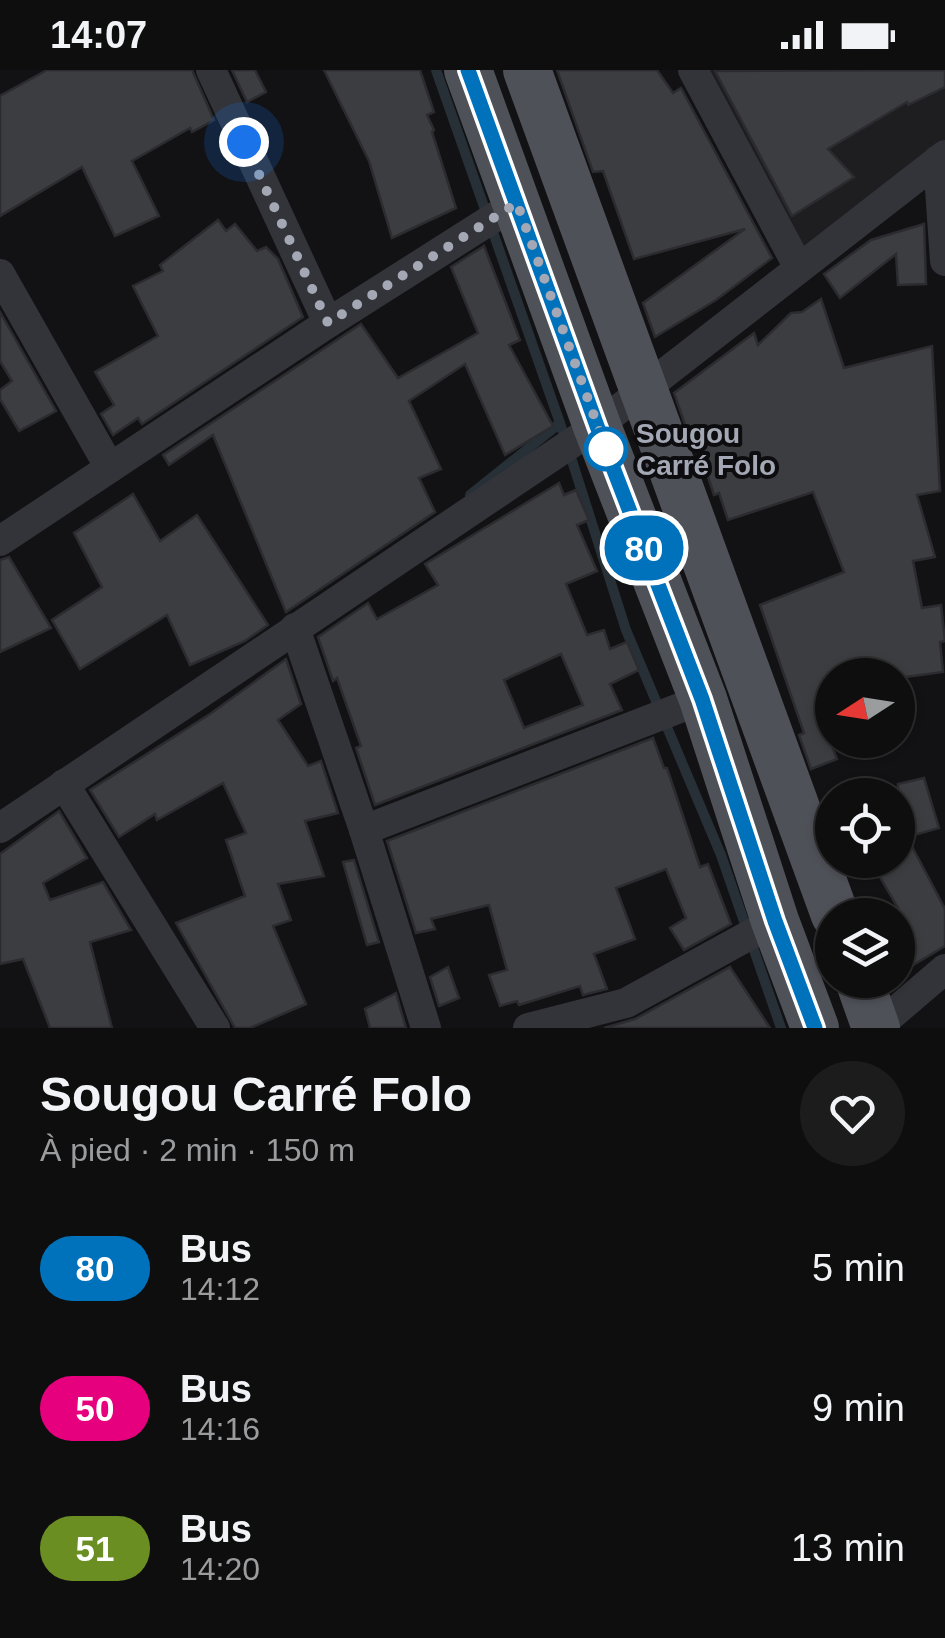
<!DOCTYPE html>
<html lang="fr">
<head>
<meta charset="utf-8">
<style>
  :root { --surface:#0e0e0f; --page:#1c1c1d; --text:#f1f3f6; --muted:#9b9c9e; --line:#2e2e2f }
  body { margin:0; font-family:Arial,sans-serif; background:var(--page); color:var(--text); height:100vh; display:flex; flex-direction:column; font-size:38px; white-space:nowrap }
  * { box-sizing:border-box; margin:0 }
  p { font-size:32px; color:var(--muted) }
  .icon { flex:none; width:55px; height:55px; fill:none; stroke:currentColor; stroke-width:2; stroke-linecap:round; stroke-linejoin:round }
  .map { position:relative; height:958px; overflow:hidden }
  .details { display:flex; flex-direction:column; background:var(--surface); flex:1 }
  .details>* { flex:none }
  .badge { padding:0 20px; border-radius:32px; font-size:35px; line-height:65px }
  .needle { width:65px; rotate:258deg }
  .tools { position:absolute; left:815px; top:588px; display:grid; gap:20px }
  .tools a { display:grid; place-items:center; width:100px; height:100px; border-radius:50%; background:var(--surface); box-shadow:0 2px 8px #0004,0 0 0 2px var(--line); font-size:50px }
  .you { position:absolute; width:50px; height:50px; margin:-25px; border:8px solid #fff; border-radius:50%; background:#1a73e8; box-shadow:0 0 0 15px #1a73e833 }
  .map>.badge { position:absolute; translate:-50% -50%; box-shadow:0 0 0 5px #fff }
  .round { display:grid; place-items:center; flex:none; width:105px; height:105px; border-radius:52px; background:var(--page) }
  .overview { display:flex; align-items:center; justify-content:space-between; height:170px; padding:0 40px }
  h1 { font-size:48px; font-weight:700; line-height:75px }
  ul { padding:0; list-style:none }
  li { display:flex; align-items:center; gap:30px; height:140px; padding:0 40px }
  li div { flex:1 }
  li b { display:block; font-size:38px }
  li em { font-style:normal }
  li .badge { min-width:110px; font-weight:700; text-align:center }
  .status { display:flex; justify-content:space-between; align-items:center; height:70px; padding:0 50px; background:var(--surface); direction:ltr }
  .status svg { height:28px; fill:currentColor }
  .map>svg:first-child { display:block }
</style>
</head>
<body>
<div class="status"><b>14:07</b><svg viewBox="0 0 49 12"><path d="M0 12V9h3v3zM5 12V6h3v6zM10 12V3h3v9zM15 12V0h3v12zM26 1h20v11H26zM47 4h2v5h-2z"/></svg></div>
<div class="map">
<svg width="945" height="958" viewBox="0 0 945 958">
  <rect width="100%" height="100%" fill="#121214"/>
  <path fill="#1e1e21" d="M695 0H945V75L791 190Z"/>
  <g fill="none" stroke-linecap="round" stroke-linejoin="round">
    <g stroke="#283037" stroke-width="10">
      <path d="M436 0 560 353 626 560 721 785 781 958"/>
      <path d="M470 425 560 353"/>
    </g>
  </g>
  <g fill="#3c3d41" stroke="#2c2c30" stroke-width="2.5" fill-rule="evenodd">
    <path d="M47 0H192L214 50 192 62 190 58 132 91 159 146 115 166 82 97 0 146V26Z"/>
    <path d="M232 0H255L266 22 247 32Z"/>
    <path d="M324 0H420L434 42 427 45 434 60 432 62 456 138 392 168 369 91Z"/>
    <path d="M557 0H657L673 23 681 18 772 188 716 230 655 267 643 233 745 159 634 189 603 101 593 102Z"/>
    <path d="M945 0V17L908 35 907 32 828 79 854 107 792 146 715 1Z"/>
    <path d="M218 150 226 161 235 154 257 181 266 177 278 189 303 247 142 354 138 348 113 365 101 344 114 335 95 302 158 266 133 216 163 201 160 195Z"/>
    <path d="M924 154 926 214 898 215 896 184 840 228 824 204 871 170Z"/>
    <path d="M484 176 520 270 509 275 553 356 505 385 465 294 409 331 441 399 419 408 435 442 286 542 213 365 169 395 163 385 361 254 398 308 478 263 451 197Z"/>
    <path d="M821 229 844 298 932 276 940 421 917 425 935 487 913 491 922 538 941 535 945 571 940 572 943 602 898 608V605H832V676L837 689 811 699 799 665 804 663 760 535 844 502 813 422 728 450 719 423 714 425 693 362 688 363 674 323 754 263 758 275 791 243 802 242Z"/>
    <path d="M0 242 56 341 19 361 0 329V320L12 311 0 291Z"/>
    <path d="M559 413 564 425 576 420 589 450 577 455 597 501 566 514 587 565 604 560 610 579 627 572 639 600 610 614 622 640 375 735 356 678 361 676 337 608 333 611 318 567 368 533 377 549 438 515 425 494ZM561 584 583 635 524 658 504 610Z"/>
    <path d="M133 424 160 471 197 445 268 555 245 571 190 595 167 545 80 599 52 550 102 517 74 463Z"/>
    <path d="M9 487 51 558 0 582V490Z"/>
    <path d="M286 589 301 634 278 650 308 696 321 691 338 743 305 751 324 806 278 814 291 850 273 856 306 934 250 958H235L176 853 245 826 226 770 246 763 223 713 157 750 155 744 119 767 90 720 210 644Z"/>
    <path d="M653 668 664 698H667L700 797 708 794 731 854 684 880 670 858 686 848 666 799 616 818 635 869 594 884 607 919 583 925 580 916 519 935 517 931 500 936 489 905 507 900 489 835 431 849 435 859 416 863 387 771Z"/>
    <path d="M924 708 939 758 907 767 945 839V876L898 904V838L870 790H898V714Z"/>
    <path d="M59 741 87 788 43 813 50 830 103 812 131 860 90 872 112 958H50L23 889 0 894V784Z"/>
    <path d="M354 790 379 872 367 875 343 792Z"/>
    <path d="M448 897 459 928 439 936 430 907Z"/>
    <path d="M730 897 770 958H604L635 949Z"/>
    <path d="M396 923 406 958H370L365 939Z"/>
  </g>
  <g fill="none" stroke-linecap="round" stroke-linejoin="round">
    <g stroke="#333439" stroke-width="30">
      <path d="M211 0 328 253"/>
      <path d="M693 0 799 198"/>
      <path d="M938 90 945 191"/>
      <path d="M0 204 110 398"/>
      <path d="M0 471 328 253 517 133"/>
      <path d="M295 558 364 760 426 958"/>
      <path d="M64 714 215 958"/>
      <path d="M0 758 597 356 945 85"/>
      <path d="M364 760 703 629"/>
      <path d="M528 958 626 933 775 851"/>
      <path d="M876 958 945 899"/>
    </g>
    <g stroke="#4f5158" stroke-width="48">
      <path d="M468 0 597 356 703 629 775 851 815 958"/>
      <path d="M527 0 835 845"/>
      <path d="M859 910 876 958"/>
    </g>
  </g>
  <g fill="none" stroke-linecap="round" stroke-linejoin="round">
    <g stroke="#fff" stroke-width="22">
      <path id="line" d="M468 0 597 356 702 629 775 851 815 958"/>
    </g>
    <use href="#line" stroke="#0072bc" stroke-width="15"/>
    <path stroke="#a3a8b4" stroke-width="10" stroke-dasharray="0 18" d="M244 72 328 253 517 133 610 390 606 379"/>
  </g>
  <circle fill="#fff" stroke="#0072bc" stroke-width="5" cx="606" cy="379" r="20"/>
  <g text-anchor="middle" stroke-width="8" stroke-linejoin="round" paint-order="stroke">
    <g font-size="28" font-weight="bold" fill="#a3a8b4" stroke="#0d0d0f" text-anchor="start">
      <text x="636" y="373">Sougou<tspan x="636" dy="32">Carré Folo</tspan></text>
    </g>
  </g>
</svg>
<div class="tools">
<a><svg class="needle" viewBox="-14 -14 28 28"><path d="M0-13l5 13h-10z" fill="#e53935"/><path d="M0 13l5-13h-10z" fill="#9b9c9e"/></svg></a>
<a><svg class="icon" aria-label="locate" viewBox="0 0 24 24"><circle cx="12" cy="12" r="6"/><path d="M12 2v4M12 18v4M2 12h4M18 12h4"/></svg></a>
<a><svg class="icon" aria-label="layers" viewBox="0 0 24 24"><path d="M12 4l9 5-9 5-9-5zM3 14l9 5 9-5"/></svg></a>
</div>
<div class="you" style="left:244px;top:72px"></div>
<b class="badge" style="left:644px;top:478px;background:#0072bc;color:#fff">80</b>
</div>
<section class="details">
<div class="overview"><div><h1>Sougou Carré Folo</h1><p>À pied · 2 min · 150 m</p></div><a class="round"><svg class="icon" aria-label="heart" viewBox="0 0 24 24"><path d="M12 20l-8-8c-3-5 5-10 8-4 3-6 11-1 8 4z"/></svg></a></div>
<ul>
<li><span class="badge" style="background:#0072bc;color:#fff">80</span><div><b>Bus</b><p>14:12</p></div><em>5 min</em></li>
<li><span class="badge" style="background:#e6007e;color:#fff">50</span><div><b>Bus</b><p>14:16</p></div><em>9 min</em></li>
<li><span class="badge" style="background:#6b8e23;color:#fff">51</span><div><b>Bus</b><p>14:20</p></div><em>13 min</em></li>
</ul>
</section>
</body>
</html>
